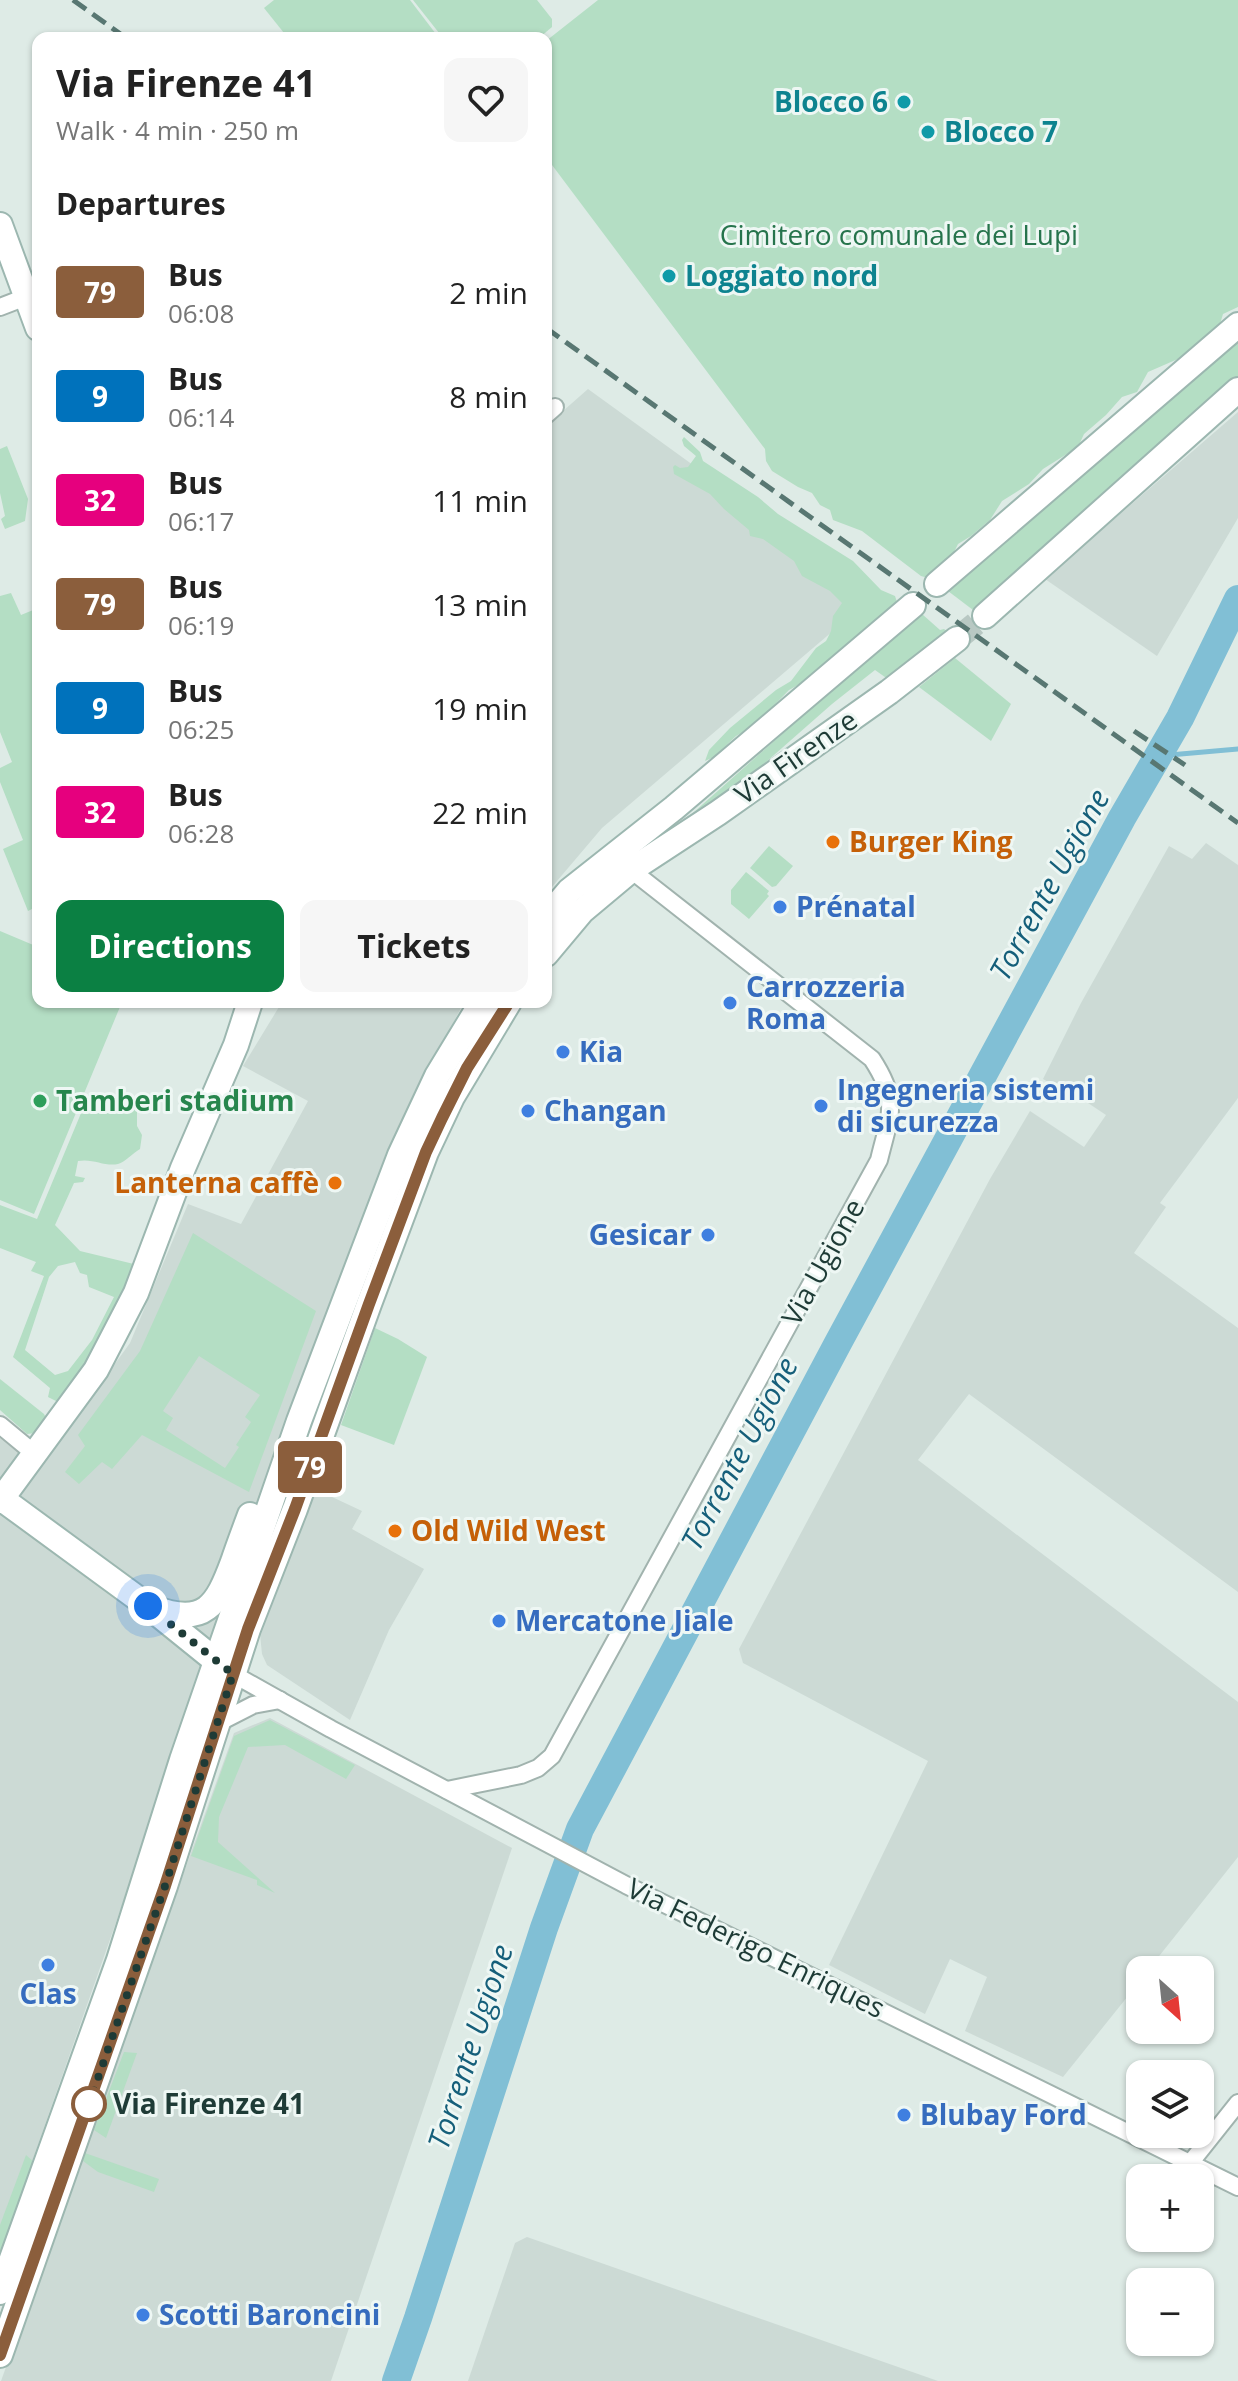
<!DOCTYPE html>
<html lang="en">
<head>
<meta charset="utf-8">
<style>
  :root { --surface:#fff; --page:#f6f6f6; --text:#222; --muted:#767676; --accent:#0b8043 }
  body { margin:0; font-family:"Open Sans",sans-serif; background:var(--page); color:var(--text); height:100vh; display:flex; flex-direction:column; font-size:30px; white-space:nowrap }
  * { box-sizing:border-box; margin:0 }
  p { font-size:26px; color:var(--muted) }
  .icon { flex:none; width:44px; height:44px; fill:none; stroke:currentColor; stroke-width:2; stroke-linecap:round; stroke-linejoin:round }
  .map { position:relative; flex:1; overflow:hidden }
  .sheet { position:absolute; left:32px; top:32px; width:520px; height:976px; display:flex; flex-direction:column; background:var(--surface); border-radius:16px; box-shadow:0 2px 6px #0004 }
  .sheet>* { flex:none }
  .badge { padding:0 16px; border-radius:6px; font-size:28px; line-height:52px }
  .needle { width:52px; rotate:153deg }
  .controls { position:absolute; left:1126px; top:1956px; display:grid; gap:16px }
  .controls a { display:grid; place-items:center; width:88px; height:88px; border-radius:16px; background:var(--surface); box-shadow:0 2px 6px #0004; font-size:40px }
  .you { position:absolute; width:40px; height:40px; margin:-20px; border:6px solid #fff; border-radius:50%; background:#1a73e8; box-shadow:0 0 0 12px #1a73e833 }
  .map>.badge { position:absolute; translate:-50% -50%; box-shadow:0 0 0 4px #fff }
  h2 { padding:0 24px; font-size:30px; line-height:72px }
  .round { display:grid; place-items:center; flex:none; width:84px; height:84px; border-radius:16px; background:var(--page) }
  .overview { display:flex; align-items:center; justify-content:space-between; height:136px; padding:0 24px }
  h1 { font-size:38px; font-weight:700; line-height:60px }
  .cta { display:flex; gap:16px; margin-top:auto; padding:16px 24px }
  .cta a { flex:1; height:92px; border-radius:16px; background:var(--accent); color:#fff; font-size:32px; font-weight:700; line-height:92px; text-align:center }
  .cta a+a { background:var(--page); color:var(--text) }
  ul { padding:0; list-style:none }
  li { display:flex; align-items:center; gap:24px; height:104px; padding:0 24px }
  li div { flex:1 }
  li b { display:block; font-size:30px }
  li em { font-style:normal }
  li .badge { min-width:88px; font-weight:700; text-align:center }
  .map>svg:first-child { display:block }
</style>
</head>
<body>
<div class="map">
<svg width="1238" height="2381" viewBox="0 0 1238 2381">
  <rect width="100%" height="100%" fill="#deebe6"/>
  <g fill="#ccdad5">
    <path d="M588 389 874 596 602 828 546 894V426Z"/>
    <path d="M1238 412V518L1157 656 1045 579Z"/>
    <path d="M1206 843 1238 865V1098L1160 1203 1166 1207 1134 1253 1238 1328V1592L969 1394 918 1460 1238 1702V1857L1148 1970H1140V1981L1063 2077 965 2031 987 1977 950 1959 925 2014 829 1965 928 1761 743 1663 739 1649 990 1179 1030 1111 1084 1147 1106 1115 1058 1083 1055 1086 1043 1079 1081 1003 1169 846 1192 859Z"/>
    <path d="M282 1002H464L386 1153 0 2253V1438L39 1469 130 1343 188 1204 241 1224 308 1101 243 1066Z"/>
    <path d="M315 1489 362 1511 352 1529 424 1569 389 1630 350 1720 267 1665 262 1654 260 1634Z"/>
    <path d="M270 1718 512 1848 331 2381H1L234 1733Z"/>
    <path d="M527 2237 938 2381H468L515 2243Z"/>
  </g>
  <g fill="#b4dec4" fill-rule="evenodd">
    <path d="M274 0H410L439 38H288L264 8Z"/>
    <path d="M413 0H537L552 19V27L539 38H443Z"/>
    <path d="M598 0H1238V307L1223 314 1220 324 1214 334 1192 348 1187 355 1148 372 1137 392 1122 397 1106 415 1084 434 1078 447 1043 469 1029 484 1002 501 990 520 971 536 958 544 951 558 928 578 921 576 862 531 833 520 830 510 820 505 812 493 798 487 772 471 766 461 765 449 546 157V41Z"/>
    <path d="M1238 339V380L977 613 948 591Z"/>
    <path d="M684 437 700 452 703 461 758 497 778 514 853 561 881 590 895 596 897 602 896 608 885 615H881L854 642 807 680 789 690 755 725 736 736 714 757 705 761 709 750 730 728 776 690 791 681 816 648 826 641 831 631 833 616 842 603 830 591 802 576 794 561 763 539 750 536 749 530 724 509 710 494 674 474 673 467 675 465 680 468 688 467 696 456 684 446 682 440Z"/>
    <path d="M7 446 28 499 25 521 5 529 1 519 5 516 0 493V449Z"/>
    <path d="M11 593 21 615 38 608V906L28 911 3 849 23 840 0 782V768L12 762 0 732V596Z"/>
    <path d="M922 614 940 630 944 629 953 636 892 682 875 670 832 704 757 770 756 774 676 828 879 648Z"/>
    <path d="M955 658 1011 704 991 741 919 687Z"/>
    <path d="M769 846 793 866 776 886 772 887 750 868Z"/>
    <path d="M746 872 769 891 767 894 769 896 749 919 731 904V890Z"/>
    <path d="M0 931 38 947V1002H122L34 1214 0 1200Z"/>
    <path d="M89 1094 137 1097V1126L142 1135 140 1149C133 1153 125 1162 118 1164 105 1167 93 1158 78 1161L75 1176 85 1178 83 1182 74 1183 55 1225 80 1251 138 1265 119 1298 123 1301 102 1345 60 1403 48 1397 50 1388 13 1357 44 1276 31 1271 36 1262 0 1248V1205L37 1219ZM75 1262 80 1273 87 1275 89 1287 114 1297 92 1340 68 1371 55 1375 25 1350 49 1277 58 1266Z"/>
    <path d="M193 1233 316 1311 249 1492 142 1435 112 1469 102 1462 79 1484 65 1472 85 1446 78 1435 140 1351ZM199 1356 260 1395 245 1417 251 1422 236 1445 239 1447 225 1468 166 1430 173 1418 163 1411Z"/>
    <path d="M375 1328 398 1339 427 1357 394 1445 341 1425Z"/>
    <path d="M0 1379 44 1414 46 1418 36 1433 27 1434 0 1410Z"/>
    <path d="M270 1720 355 1765 346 1779 285 1745 248 1747 219 1817 218 1842 275 1893 257 1885V1880L191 1856 234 1736Z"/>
    <path d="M124 2052 137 2053 106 2138 94 2130Z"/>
    <path d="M85 2153 159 2179 154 2192 98 2172 83 2161Z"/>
    <path d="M26 2155 35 2163 0 2260V2225Z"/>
  </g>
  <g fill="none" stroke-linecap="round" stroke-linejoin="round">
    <path stroke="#81bfd5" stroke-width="5" d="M1158 756 1238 749"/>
    <path stroke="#81bfd5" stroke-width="28" d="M396 2381 418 2318 544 1928 580 1829 838 1343 1122 818 1180 718 1238 599"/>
    <path stroke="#b8c8c3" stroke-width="24" stroke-dasharray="24 12" stroke-linecap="butt" d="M957 639 985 616"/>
    <g stroke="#a1b3ae" stroke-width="20">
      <g id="street">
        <path d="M0 307 26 297"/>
        <path d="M546 415 555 407"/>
        <path d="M0 1425 35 1454"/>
        <path d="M233 1674 331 1729 626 1885 1238 2187"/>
        <path d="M216 1724 253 1705 280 1700"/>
        <path d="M447 1790 521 1775 538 1768 552 1756 879 1160C890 1114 900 1102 872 1059L631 870"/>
        <path d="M1191 2162 1238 2103"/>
      </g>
    </g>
    <g stroke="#9cb7b0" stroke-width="28">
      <g id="secondary">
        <path d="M0 225 38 328"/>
        <path d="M937 584 1238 325"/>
        <path d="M985 616 1238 390"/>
        <path d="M546 918 569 891 674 808 913 605"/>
        <path d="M546 954 582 911 631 870 718 813 889 692 957 639"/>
        <path d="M2 1499 148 1606 226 1669"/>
        <path d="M0 1501 96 1370 136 1293 183 1168 236 1045 250 1002"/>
        <path d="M154 1608C205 1627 217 1605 233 1562 238 1547 244 1531 250 1515"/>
        <path d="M0 2292 119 1960 182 1760 299 1421 400 1155 437 1076 482 1002"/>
        <path d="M0 2355 165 1886 248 1629 295 1509 369 1304 426 1152 452 1097 509 1002"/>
      </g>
    </g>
    <use href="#street" stroke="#fff" stroke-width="16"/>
    <use href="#secondary" stroke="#fff" stroke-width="24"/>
    <g stroke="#587772" stroke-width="5" stroke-dasharray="16 8" stroke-linecap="butt">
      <path d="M73 0 126 38"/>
      <path d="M546 328 1238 823"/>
      <path d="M1134 731 1185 765"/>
    </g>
  </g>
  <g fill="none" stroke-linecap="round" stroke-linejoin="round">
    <g stroke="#fff" stroke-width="18">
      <path id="line" d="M0 2355 165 1886 248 1629 295 1509 369 1304 426 1152 442 1118 467 1068 509 1002"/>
    </g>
    <use href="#line" stroke="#8b5e3c" stroke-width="12"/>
    <path stroke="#1e3b36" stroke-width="8" stroke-dasharray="0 14.4" d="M89 2104 165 1886 233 1674 148 1606"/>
  </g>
  <g fill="#0f9aa8" stroke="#eef7f4" stroke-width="3">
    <circle cx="904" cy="102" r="8"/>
    <circle cx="928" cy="132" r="8"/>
    <circle cx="669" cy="276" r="8"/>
  </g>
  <g fill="#e8710a" stroke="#eef7f4" stroke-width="3">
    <circle cx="833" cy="842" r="8"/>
    <circle cx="335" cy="1183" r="8"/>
    <circle cx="395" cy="1531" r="8"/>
  </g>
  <g fill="#3f7fe0" stroke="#eef7f4" stroke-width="3">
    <circle cx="780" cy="907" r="8"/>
    <circle cx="730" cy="1003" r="8"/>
    <circle cx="563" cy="1052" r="8"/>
    <circle cx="821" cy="1106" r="8"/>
    <circle cx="528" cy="1111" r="8"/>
    <circle cx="708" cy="1235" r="8"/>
    <circle cx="499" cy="1621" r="8"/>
    <circle cx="48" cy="1965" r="8"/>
    <circle cx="904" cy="2115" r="8"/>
    <circle cx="143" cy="2315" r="8"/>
  </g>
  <circle fill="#2e9e5b" stroke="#eef7f4" stroke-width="3" cx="40" cy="1101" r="8"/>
  <circle fill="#fff" stroke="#8b5e3c" stroke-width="4" cx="89" cy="2104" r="16"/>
  <g text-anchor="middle" stroke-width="6" stroke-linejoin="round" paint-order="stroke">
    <g font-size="28" font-weight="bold" fill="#0d838f" stroke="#eef7f4" text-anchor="start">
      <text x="888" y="112" text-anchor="end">Blocco 6</text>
      <text x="944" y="142">Blocco 7</text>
      <text x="685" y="286">Loggiato nord</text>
    </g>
    <g font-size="28" fill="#26744c" stroke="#eef7f4">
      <text x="899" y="245">Cimitero comunale dei Lupi</text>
    </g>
    <g font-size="28" fill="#1e3b36" stroke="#eef7f4">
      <text transform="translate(796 757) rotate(-35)" y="10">Via Firenze</text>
      <text transform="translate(823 1262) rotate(-61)" y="10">Via Ugione</text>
      <text transform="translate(756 1948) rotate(26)" y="10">Via Federigo Enriques</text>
    </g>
    <g font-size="28" font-weight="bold" fill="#c56008" stroke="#eef7f4" text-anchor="start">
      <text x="849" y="852">Burger King</text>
      <text x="319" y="1193" text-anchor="end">Lanterna caffè</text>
      <text x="411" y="1541">Old Wild West</text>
    </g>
    <g font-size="28" font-weight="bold" fill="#366cbe" stroke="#eef7f4" text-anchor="start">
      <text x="796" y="917">Prénatal</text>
      <text x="746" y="997">Carrozzeria<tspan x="746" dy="32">Roma</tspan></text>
      <text x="579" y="1062">Kia</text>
      <text x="837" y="1100">Ingegneria sistemi<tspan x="837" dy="32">di sicurezza</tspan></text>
      <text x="544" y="1121">Changan</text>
      <text x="692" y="1245" text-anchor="end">Gesicar</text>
      <text x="515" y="1631">Mercatone Jiale</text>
      <text x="48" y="2004" text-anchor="middle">Clas</text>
      <text x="920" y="2125">Blubay Ford</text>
      <text x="159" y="2325">Scotti Baroncini</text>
    </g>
    <g font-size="28" font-weight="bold" fill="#27864d" stroke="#eef7f4" text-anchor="start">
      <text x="56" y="1111">Tamberi stadium</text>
    </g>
    <g font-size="28" font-weight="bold" fill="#1e3b36" stroke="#eef7f4" text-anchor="start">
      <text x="113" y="2114">Via Firenze 41</text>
    </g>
    <g font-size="30" font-style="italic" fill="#155f7a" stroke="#eef7f4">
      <text transform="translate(1050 885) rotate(-61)" y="10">Torrente Ugione</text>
      <text transform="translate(740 1454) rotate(-62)" y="10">Torrente Ugione</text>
      <text transform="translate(471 2047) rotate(-72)" y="10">Torrente Ugione</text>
    </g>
  </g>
</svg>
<div class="controls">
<a><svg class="needle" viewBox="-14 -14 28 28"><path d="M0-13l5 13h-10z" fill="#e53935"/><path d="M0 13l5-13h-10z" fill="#767676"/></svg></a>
<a><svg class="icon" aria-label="layers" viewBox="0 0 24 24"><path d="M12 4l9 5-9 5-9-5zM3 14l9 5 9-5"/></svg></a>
<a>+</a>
<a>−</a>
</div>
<div class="you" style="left:148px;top:1606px"></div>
<b class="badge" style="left:310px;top:1467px;background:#8b5e3c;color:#fff">79</b>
<section class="sheet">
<div class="overview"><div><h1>Via Firenze 41</h1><p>Walk · 4 min · 250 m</p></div><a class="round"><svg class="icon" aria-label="heart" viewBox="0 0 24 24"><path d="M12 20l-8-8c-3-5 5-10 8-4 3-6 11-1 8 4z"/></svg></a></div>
<h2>Departures</h2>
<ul>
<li><span class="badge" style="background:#8b5e3c;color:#fff">79</span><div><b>Bus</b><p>06:08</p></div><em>2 min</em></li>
<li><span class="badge" style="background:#0072bc;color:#fff">9</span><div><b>Bus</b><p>06:14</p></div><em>8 min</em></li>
<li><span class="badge" style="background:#e6007e;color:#fff">32</span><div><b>Bus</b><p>06:17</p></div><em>11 min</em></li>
<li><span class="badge" style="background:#8b5e3c;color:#fff">79</span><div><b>Bus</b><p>06:19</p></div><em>13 min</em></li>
<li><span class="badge" style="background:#0072bc;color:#fff">9</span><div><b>Bus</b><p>06:25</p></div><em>19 min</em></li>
<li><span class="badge" style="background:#e6007e;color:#fff">32</span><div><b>Bus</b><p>06:28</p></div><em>22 min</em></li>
</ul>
<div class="cta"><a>Directions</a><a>Tickets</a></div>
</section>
</div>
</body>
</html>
